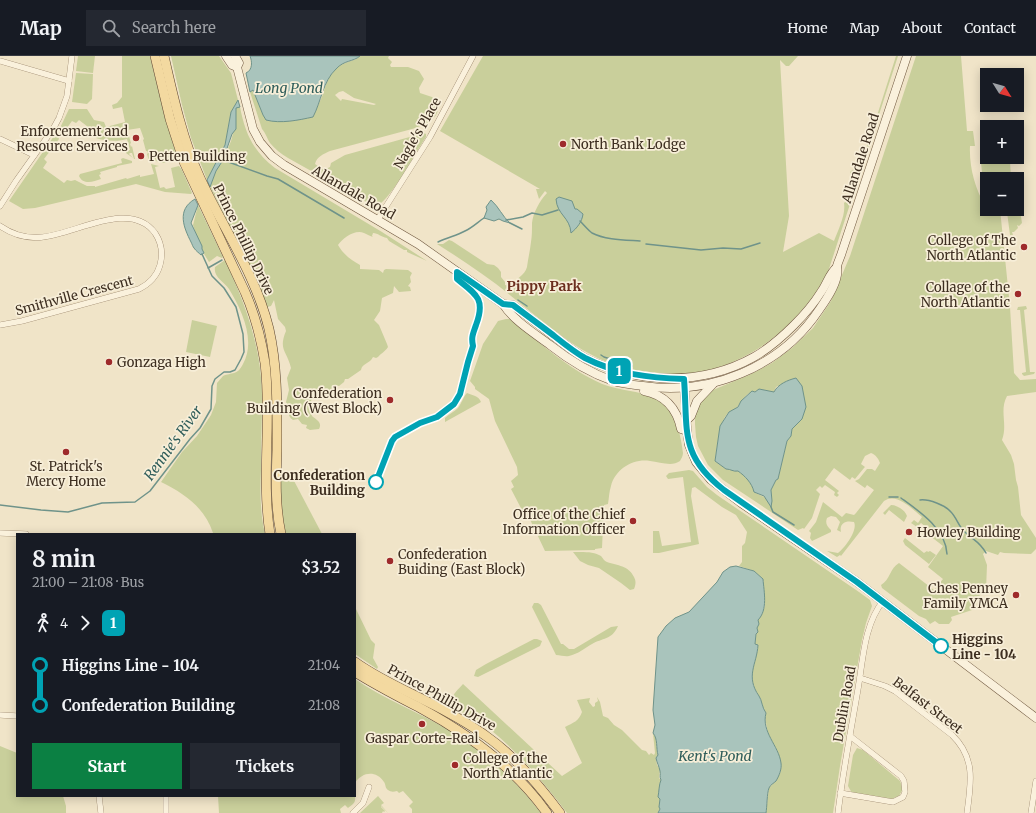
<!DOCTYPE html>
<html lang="en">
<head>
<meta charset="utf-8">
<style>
  :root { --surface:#171b24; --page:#242831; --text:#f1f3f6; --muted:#9ea1a6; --line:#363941; --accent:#0b8043 }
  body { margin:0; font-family:Merriweather,serif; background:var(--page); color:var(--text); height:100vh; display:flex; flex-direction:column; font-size:15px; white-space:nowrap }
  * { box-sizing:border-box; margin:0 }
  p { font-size:13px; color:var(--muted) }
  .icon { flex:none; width:22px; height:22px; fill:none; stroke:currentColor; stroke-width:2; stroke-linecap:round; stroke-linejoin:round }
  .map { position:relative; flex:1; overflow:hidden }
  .side { position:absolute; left:16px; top:477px; width:340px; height:264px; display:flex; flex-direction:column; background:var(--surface); border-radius:0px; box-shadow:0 2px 10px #0003 }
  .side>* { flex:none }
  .badge { padding:0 8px; border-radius:6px; font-size:14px; line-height:26px }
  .needle { width:26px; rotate:127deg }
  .tools { position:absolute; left:980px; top:12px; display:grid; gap:8px }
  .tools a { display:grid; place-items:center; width:44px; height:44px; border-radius:0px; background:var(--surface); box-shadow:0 2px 10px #0003; font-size:20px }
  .map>.badge { position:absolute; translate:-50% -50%; box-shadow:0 0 0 2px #fff }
  .legs { display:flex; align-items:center; gap:6px; height:44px; padding:0 16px; font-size:13px }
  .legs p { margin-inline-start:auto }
  .summary { display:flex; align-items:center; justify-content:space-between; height:68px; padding:0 16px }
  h1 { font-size:22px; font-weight:700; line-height:30px }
  .button { display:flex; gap:8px; margin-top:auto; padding:8px 16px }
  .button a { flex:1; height:46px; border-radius:0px; background:var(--accent); color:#fff; font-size:16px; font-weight:700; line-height:46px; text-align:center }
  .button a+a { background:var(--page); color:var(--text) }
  ul { padding:0 16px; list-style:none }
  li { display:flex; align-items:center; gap:14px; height:40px; font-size:15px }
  li i { display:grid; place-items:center; width:6px; height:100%; margin:0 5px; background:currentColor }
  li i::after { content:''; width:10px; height:10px; margin:-5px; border:3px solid; border-radius:50%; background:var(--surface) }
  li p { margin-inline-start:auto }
  li:first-child i { background:linear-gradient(#0000 50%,currentColor 0) }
  li:last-child i { background:linear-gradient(currentColor 50%,#0000 0) }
  header { display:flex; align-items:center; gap:24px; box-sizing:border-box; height:56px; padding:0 20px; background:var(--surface); border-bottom:1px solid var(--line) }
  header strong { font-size:19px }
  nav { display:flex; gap:22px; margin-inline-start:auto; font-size:14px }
  .search { width:280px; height:36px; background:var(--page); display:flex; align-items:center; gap:10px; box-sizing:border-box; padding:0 14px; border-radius:0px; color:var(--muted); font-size:15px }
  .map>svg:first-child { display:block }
</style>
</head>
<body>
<header>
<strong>Map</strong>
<div class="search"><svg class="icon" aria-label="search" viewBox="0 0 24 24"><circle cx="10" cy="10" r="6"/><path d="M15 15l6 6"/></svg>Search here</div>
<nav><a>Home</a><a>Map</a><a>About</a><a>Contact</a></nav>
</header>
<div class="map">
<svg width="1036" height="757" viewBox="0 0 1036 757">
  <rect width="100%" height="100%" fill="#f0e4c8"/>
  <g fill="#c9cf9b" fill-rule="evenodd">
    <path d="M78 0H95L93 17 76 15Z"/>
    <path d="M122 0H150L165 62 177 100 176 104 163 107 156 105H149L147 98 148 97 147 95H146L143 84 144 83 140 72 127 74 131 87 130 88 131 91 132 90 135 103H134L132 97H130L129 98 133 102 126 97V95L130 94 127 83C118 86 105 85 96 82L95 80 96 77 79 64 76 67 72 65 64 76 61 74 60 72 69 53H87L94 64 104 66 106 71 125 66 122 51 113 53 112 49 117 47 122 41Z"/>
    <path d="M171 0H219L231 17 238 44 231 56 225 89 207 124 191 82 182 49Z"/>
    <path d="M360 0H389L388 2 392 6 390 9 391 11H408L419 15 424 23 419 32 420 37 432 41 435 44 436 51 438 53C437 65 421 70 412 73L330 95C324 98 317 100 315 108L322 113H326L330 111 331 107 345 99 424 77 426 78V81C414 99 397 133 381 147 378 149 375 149 372 149L288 102C281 98 275 93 270 87 267 82 266 78 262 73L250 36 253 34 263 59 267 64 292 65 313 61C316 53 320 46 323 38 326 28 329 18 338 11 346 5 354 6 360 0ZM343 35 354 42 376 48 374 49 342 43 341 45 335 39 339 36Z"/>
    <path d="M483 0H798L789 10H786L780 4 789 160 783 196 819 177 834 185C838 174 846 159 844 147L847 144V138L849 137 854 124 850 116 858 109 862 103 861 96 863 97 865 96C866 92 867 90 868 87 871 76 866 76 875 66L896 0H898L828 216C802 266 756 304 701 316 684 319 666 318 650 316 630 314 610 309 592 299 565 285 540 263 516 244 491 223 464 205 437 188H443L449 184 452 185 487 208 494 209 498 212 501 216V221L505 226V229L514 231C514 222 525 220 527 211 528 203 530 195 531 186 532 180 532 174 532 167 533 157 540 144 547 137L545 135 539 143 536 133H540L440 75Z"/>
    <path d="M916 0H961L967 75H973L975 90H970C969 111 975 132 985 150H987V153H1000L1010 251 1014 317 1020 324 1036 323V336L1007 340C999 355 1008 368 1002 384L1011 399 1014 408 1016 424 1018 431 1021 459 1036 482V493L1031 498 1004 497 1000 496 998 499 986 495 983 498 987 509 986 534 978 541 975 553 951 561 952 564 949 568H939L935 565 930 568 926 563 919 560 882 532 881 529C890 524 890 512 899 507L934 534 943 523 928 511 943 490 925 476 927 472 921 467 917 471 911 467 914 464 918 467 922 461C912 453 897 436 884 445L841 500 840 499 837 501 827 495 838 497C845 492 858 474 854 466 846 464 839 467 841 476L837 474 840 466 836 461 831 460 827 462C825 467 827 470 831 474V476L812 485 810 482 811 477 809 475 816 466 823 446 842 461 846 457 854 459 856 457 874 434 867 429 865 432 855 425 859 423 867 413H872L875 415 880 407C878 402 876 399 871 397L865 400 861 408 865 411 864 412 855 423 852 421 850 424 834 412 825 424 839 435 837 437 839 439 837 441 834 439 835 436 825 429 822 432 820 430 816 434 820 438 812 462 804 473 803 472 798 474 723 424 708 409 698 390 696 381 695 368V361L698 350 702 343 713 334 749 319 772 307 792 292 813 272 831 245 850 200ZM785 327 797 368 792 373 791 380 787 385 778 423 776 424 771 434 772 445 754 436 753 430 744 419 738 415 726 413 715 405C717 392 719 366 728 357 730 354 736 354 738 350 741 346 744 341 748 338 751 336 756 336 759 333L771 336H774L776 331Z"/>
    <path d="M76 17 93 18 92 43 87 48 72 46Z"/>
    <path d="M240 51C245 77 253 95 275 112L382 176 427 205 407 196V194H404L389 185 387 182C381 181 378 177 373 177L372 180 373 181C369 180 367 178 364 177 355 173 343 182 338 189 343 198 351 204 360 209V213L379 214 383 217 384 214 386 213 408 214 412 217 410 221 411 226 408 230 410 231 411 235 399 236 394 230 393 237 382 242 380 255 374 264 379 269 387 288 388 291C385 296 381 297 378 301L376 302 373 301C370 308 362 307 361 314L348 323H345L344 326 339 330 335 329 332 333 318 341 314 340C309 346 309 352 312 360 315 363 323 366 319 373L310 374 306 372 307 369 302 368 298 363 293 364C286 360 290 352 286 346L289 334 287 322 291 312C287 295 278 294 286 275L285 271 278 263 274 244 271 250 267 251 256 222 210 131 216 115 223 104 231 85 235 69 236 52Z"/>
    <path d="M54 80H58L59 83 44 103 47 106 43 112 64 127 67 124 71 125 75 124 87 130H95V131L126 122 127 123 140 119V121L154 118 151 108 159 110 155 111 160 132 164 131 166 133 175 131 171 112 179 110 182 114 192 137 191 138 165 136 136 128 35 152 23 153 9 145Z"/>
    <path d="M123 102 132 105V107L117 110V111L100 116 101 118 99 119 101 123C93 126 83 129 79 120L80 118 122 107 121 103Z"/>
    <path d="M1010 104 1011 123H1007L1006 118 1000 116 999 118H997L996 123H987V133L983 125 981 107Z"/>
    <path d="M198 149 223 201 222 202 217 200 209 206 201 193 193 169Z"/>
    <path d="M1017 154 1020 155 1022 167 1019 170 1017 169 1018 172 1014 176H1012L1013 179H1010L1007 156Z"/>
    <path d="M225 204C245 247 261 290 262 338 262 363 261 389 261 414 260 435 260 457 265 478H212L213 477C205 452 184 437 161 426L182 396 197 380 211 359 216 346 217 327C219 325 221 322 223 320 232 316 237 320 243 308 256 285 242 254 229 233 224 226 213 221 215 211Z"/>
    <path d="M1026 250 1027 253 1024 254 1030 316H1035L1034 318 1024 320 1022 318V317L1026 316 1020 254H1017L1018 251Z"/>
    <path d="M506 263H510C538 285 575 319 608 330 627 336 654 336 668 350 676 359 682 385 683 397 683 400 681 403 680 405 672 411 660 406 650 405 634 402 615 413 611 430 609 436 609 442 608 448L604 449 602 492 595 493V494L545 495 526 455 523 456 511 433 514 431 511 425 518 419 517 411 495 365 489 343 475 333V331L470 325 483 288 498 265Z"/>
    <path d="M192 264 217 270 210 301 186 296Z"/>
    <path d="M467 337C472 339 479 340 481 346L445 366V362C449 358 454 356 458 352 462 347 463 341 467 337Z"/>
    <path d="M689 414 693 415 707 431 717 439 859 536 870 544 872 550 866 567 862 584 840 710 833 757H766L769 732 776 724 781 715 777 694 768 678 765 661 766 657C762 652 762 644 759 640 745 620 757 608 758 589L755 588 758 564 765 550 763 523 754 515 739 510 742 506V490L745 487 747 476 736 459 722 451 695 431 692 432 691 440 699 488 659 497H653V475H659L662 490 691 486 683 421 668 423 666 420 669 417Z"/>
    <path d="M284 418H288L292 421 322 478H286C283 466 276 427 284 418Z"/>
    <path d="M891 449C897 449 905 454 907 460L904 466 889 454 885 459 883 457Z"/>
    <path d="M905 482 924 497 927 495 928 496 930 495 936 499 929 508 905 489 903 485Z"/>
    <path d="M573 496C581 496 594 495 601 500 603 502 604 505 607 506 618 510 628 509 634 521 636 525 636 528 634 533L630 534 621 527 599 512 588 509 580 505Z"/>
    <path d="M534 547H538L541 549 561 588H563L569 593H574L611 571 618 570C612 584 602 582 592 588 585 592 578 598 569 600 565 601 561 599 556 599L532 551Z"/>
    <path d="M355 551 371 584 375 588 373 602 378 611 377 613 355 598Z"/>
    <path d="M534 583H537L542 585 540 590 478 621 474 620 476 614 486 608Z"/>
    <path d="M355 623C384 643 418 656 449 674 484 695 516 724 541 757H412V753L409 750 413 746 403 735 399 737 397 735C393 736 391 736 388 734 385 732 386 729 384 726 376 714 362 716 355 727Z"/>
    <path d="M463 628 562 720 582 707 565 671C573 667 579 665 582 656L577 644 590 642 589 646 593 651 595 650V647L598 645 597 641 600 646 603 660 608 662 614 669 622 674 642 694 646 695 649 699 651 697 654 699 655 697 653 677C658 683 656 692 658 699L656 702 657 709 660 713 659 722 661 724V731L658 741 660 743 659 750 660 752 658 757H567C545 728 520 698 492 675 480 666 465 660 454 650 449 640 457 635 463 628Z"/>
    <path d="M0 690 17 697V740H63L66 750V757H0Z"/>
    <path d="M857 692 863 694 900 725 903 733 899 740 891 743 852 737 848 730 853 699Z"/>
    <path d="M218 740H355C356 747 353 748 348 752L345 749 340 753 341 757H219Z"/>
    <path d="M378 740 384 747 381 749 388 757 381 750V751L385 755 384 756 383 755 382 757H360Z"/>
  </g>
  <g fill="#a9c4bc" stroke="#6f938a">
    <path d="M250 0H360C353 6 344 4 336 13 323 25 321 46 313 61 299 64 281 68 266 64L263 59 253 34 250 36 246 17C253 14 252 5 250 0Z"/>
    <path d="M238 44 240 51 236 52V73L232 78 223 104 216 115 210 131 207 124 225 89 231 56Z"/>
    <path d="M559 141 572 145 575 153H577L583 158C582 166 577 172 571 177 570 161 557 159 556 143Z"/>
    <path d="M195 143 198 149 191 167 202 190V193L204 197 201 199C199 197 196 195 194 192 193 191 192 188 191 186 184 172 176 154 195 143Z"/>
    <path d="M491 144C499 151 502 160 510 167L503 165 499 163 494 165 484 162 487 154 486 151Z"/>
    <path d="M796 322 802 330 806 351 802 363 792 373 791 380 787 385 778 423 776 424 771 434 772 445 771 451 764 440 754 436C752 427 745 420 738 415 733 416 731 413 726 413L715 405 720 370 729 356 738 351 741 345 752 335 755 336 759 333 774 336C778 328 788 324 796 322Z"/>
    <path d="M736 510 754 515 763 523C764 536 768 554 758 564L759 568 757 572 758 576 756 578 755 588 758 589C757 608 745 620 759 640 762 644 762 652 766 657 761 676 779 690 781 707 782 713 779 720 776 725 774 727 770 729 769 732 767 737 767 751 766 757H658L660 753 659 751 660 743 658 741C659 736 659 728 661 724 659 720 661 719 660 715 659 710 657 707 656 702L658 699C656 692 658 683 653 677L655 669 653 654 658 581 666 570 675 562 689 556 717 526 723 516 730 511Z"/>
  </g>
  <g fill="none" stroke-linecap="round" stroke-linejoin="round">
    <g stroke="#6f938a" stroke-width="1.5">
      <path d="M223 104 267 120 278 123 344 162"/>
      <path d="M506 164 523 161 532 157 542 159 558 154"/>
      <path d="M580 165C584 169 588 174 592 177 605 184 625 184 640 185"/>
      <path d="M510 167 522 173"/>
      <path d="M438 186C448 181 456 180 465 175 472 172 478 166 484 162"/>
      <path d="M646 188 701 194 723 192 741 193 760 187"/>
      <path d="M208 212 222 204"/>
      <path d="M518 244 527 250"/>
      <path d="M601 299 604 301 632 310"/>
      <path d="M889 441H898"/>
      <path d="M901 442C919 455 946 473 947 498"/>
      <path d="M920 444C929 443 945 449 951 456 957 462 959 472 966 477 975 485 980 486 986 497"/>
      <path d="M0 449 41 454 68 456 102 447 135 446 150 435 190 383 200 372 211 353 212 330 215 323 224 316H230L235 314 241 303 244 296 243 278 236 251 224 232 212 220 202 198"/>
      <path d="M771 451 773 456 794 469"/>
    </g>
    <g stroke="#8d765c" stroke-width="6">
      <g id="street">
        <path d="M0 5 69 25"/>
        <path d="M0 83 34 99"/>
        <path d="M0 150 16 125 53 73 59 62 67 40 72 0"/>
        <path d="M378 163 430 81 473 0"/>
        <path d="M0 170C13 179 27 183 43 181 76 178 130 143 155 177 161 186 163 198 160 209 157 220 149 228 139 233L22 265 0 269"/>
        <path d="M0 477 26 478"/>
        <path d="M860 622 885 630 895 635 952 679C976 702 971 727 967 757"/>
        <path d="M0 659 17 660"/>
        <path d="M840 737 893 746 903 741 905 736 904 725 901 720 850 680"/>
        <path d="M99 740 101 757"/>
        <path d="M166 740V757"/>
        <path d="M353 757 363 747 369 731"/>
        <path d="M838 757C843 715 851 674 858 633 863 604 864 569 883 545"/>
        <path d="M1031 757 1036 725"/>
      </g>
    </g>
    <g stroke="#6f573f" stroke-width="9">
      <g id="secondary">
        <path d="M226 0 232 9 237 11"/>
        <path d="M235 0 239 7 237 11 253 73 260 86 272 100 284 109 418 188 503 248C514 265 534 277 550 289 569 304 590 317 613 325 623 328 633 329 643 330 710 340 781 311 819 254 826 244 835 231 837 219 838 216 837 213 837 210 838 206 840 202 841 199L907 0"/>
        <path d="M503 248 513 249C527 260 541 270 555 281 565 288 575 297 587 303 639 328 702 330 754 301 768 293 782 281 794 269 804 259 813 249 821 236 827 228 829 218 837 211"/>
        <path d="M684 323 687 375 689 389 696 406 711 424 741 447 857 526 1036 662"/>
        <path d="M644 335C665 339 677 353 681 373L687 375"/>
        <path d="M686 365 691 360 697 345 713 328"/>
      </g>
    </g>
    <g stroke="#5b4430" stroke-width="10">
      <g id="primary">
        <path d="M155 0 170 63 184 106 245 236C255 259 261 282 265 307 272 364 261 421 270 478"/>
        <path d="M164 0C173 40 183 85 200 122 223 172 256 219 269 273 278 313 277 353 277 394 276 422 275 450 281 478"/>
        <path d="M355 606C380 624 409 636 436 650 453 659 471 669 486 680 515 700 539 729 560 757"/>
        <path d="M355 616C377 630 399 641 422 653 470 679 515 712 547 757"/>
      </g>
    </g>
    <use href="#street" stroke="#faf1dc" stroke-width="5.5"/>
    <use href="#secondary" stroke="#faf1dc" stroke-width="8"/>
    <use href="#primary" stroke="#f3d9a0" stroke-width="9"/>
  </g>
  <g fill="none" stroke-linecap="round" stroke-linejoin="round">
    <g stroke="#fff" stroke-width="9">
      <path id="line-1" d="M376 426 392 385 395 381 420 367 437 361 454 348 460 338 468 306 473 290C471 281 473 278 476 269 486 243 476 238 457 223V216L503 248 513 249C526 259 540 269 553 279 563 287 574 296 585 302 616 318 650 322 684 323 688 374 679 399 724 434L857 526 941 590"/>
    </g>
    <use href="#line-1" stroke="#00a3b4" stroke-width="6"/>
  </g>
  <g fill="#9e2a2b" stroke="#f7eed8" stroke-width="1.5">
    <circle cx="136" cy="82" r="4"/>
    <circle cx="563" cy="88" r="4"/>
    <circle cx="141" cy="100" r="4"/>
    <circle cx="1024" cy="191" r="4"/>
    <circle cx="1018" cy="238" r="4"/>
    <circle cx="109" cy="306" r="4"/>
    <circle cx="390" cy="344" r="4"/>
    <circle cx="66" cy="396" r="4"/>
    <circle cx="633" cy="465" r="4"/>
    <circle cx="909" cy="476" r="4"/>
    <circle cx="390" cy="505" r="4"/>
    <circle cx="1016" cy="539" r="4"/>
    <circle cx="422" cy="668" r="4"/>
    <circle cx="455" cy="709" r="4"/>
  </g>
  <g fill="#fff" stroke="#00a3b4" stroke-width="2">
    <circle cx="376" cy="426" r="7"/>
    <circle cx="941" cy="590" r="7"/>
  </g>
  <g text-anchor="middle" stroke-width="3.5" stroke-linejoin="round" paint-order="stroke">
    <g font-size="13" fill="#3d2e20" stroke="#f7eed8" text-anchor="end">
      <text x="128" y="80">Enforcement and<tspan x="128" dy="15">Resource Services</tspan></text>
      <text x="571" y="93" text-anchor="start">North Bank Lodge</text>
      <text x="149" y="105" text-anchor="start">Petten Building</text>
      <text x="1016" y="189">College of The<tspan x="1016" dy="15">North Atlantic</tspan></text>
      <text x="1010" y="236">Collage of the<tspan x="1010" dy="15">North Atlantic</tspan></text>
      <text x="117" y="311" text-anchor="start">Gonzaga High</text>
      <text x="382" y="342">Confederation<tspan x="382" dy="15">Building (West Block)</tspan></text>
      <text x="66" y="415" text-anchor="middle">St. Patrick's<tspan x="66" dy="15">Mercy Home</tspan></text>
      <text x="625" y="463">Office of the Chief<tspan x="625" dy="15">Information Officer</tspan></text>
      <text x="917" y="481" text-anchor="start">Howley Building</text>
      <text x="398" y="503" text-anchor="start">Confederation<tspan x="398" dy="15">Buiding (East Block)</tspan></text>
      <text x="1008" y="537">Ches Penney<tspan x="1008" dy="15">Family YMCA</tspan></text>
      <text x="422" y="687" text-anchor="middle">Gaspar Corte-Real</text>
      <text x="463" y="707" text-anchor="start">College of the<tspan x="463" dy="15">North Atlantic</tspan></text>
    </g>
    <g font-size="13" fill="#3d2e20" stroke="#f7eed8">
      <text transform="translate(417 77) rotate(-60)" y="5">Nagle's Place</text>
      <text transform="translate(860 102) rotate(-72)" y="5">Allandale Road</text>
      <text transform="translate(354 136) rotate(30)" y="5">Allandale Road</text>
      <text transform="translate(244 183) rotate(64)" y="5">Prince Phillip Drive</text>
      <text transform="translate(74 239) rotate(-15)" y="5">Smithville Crescent</text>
      <text transform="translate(442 641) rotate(29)" y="5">Prince Phillip Drive</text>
      <text transform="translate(844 648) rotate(-80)" y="5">Dublin Road</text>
      <text transform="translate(928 649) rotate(37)" y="5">Belfast Street</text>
    </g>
    <g font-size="13" font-weight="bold" fill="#3d2e20" stroke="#f7eed8" text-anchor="end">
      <text x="365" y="424">Confederation<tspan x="365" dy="15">Building</tspan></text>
      <text x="952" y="588" text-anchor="start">Higgins<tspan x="952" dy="15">Line - 104</tspan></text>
    </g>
    <g font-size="14" font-style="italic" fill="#2f5d5a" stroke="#f7eed8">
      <text x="289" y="37">Long Pond</text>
      <text transform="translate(173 387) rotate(-54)" y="5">Rennie's River</text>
      <text x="715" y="705">Kent's Pond</text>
    </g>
    <g font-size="14" font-weight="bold" fill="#6b2e1e" stroke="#f7eed8">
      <text x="544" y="235">Pippy Park</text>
    </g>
  </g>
</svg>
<div class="tools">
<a><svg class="needle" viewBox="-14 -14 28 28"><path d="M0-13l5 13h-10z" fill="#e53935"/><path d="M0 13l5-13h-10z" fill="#9ea1a6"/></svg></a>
<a>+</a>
<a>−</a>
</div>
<b class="badge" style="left:619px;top:315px;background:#00a3b4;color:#fff">1</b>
<section class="side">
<div class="summary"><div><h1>8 min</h1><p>21:00 – 21:08 · Bus</p></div><b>$3.52</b></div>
<div class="legs"><svg class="icon" aria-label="walk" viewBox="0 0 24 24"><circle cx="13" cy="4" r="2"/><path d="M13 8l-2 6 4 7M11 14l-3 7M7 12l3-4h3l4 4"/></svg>4<svg class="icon" aria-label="forward" viewBox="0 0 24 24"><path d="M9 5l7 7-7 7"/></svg><b class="badge" style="background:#00a3b4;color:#fff">1</b></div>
<ul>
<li><i style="color:#00a3b4"></i><b>Higgins Line - 104</b><p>21:04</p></li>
<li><i style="color:#00a3b4"></i><b>Confederation Building</b><p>21:08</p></li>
</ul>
<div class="button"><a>Start</a><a>Tickets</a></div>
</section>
</div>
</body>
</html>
